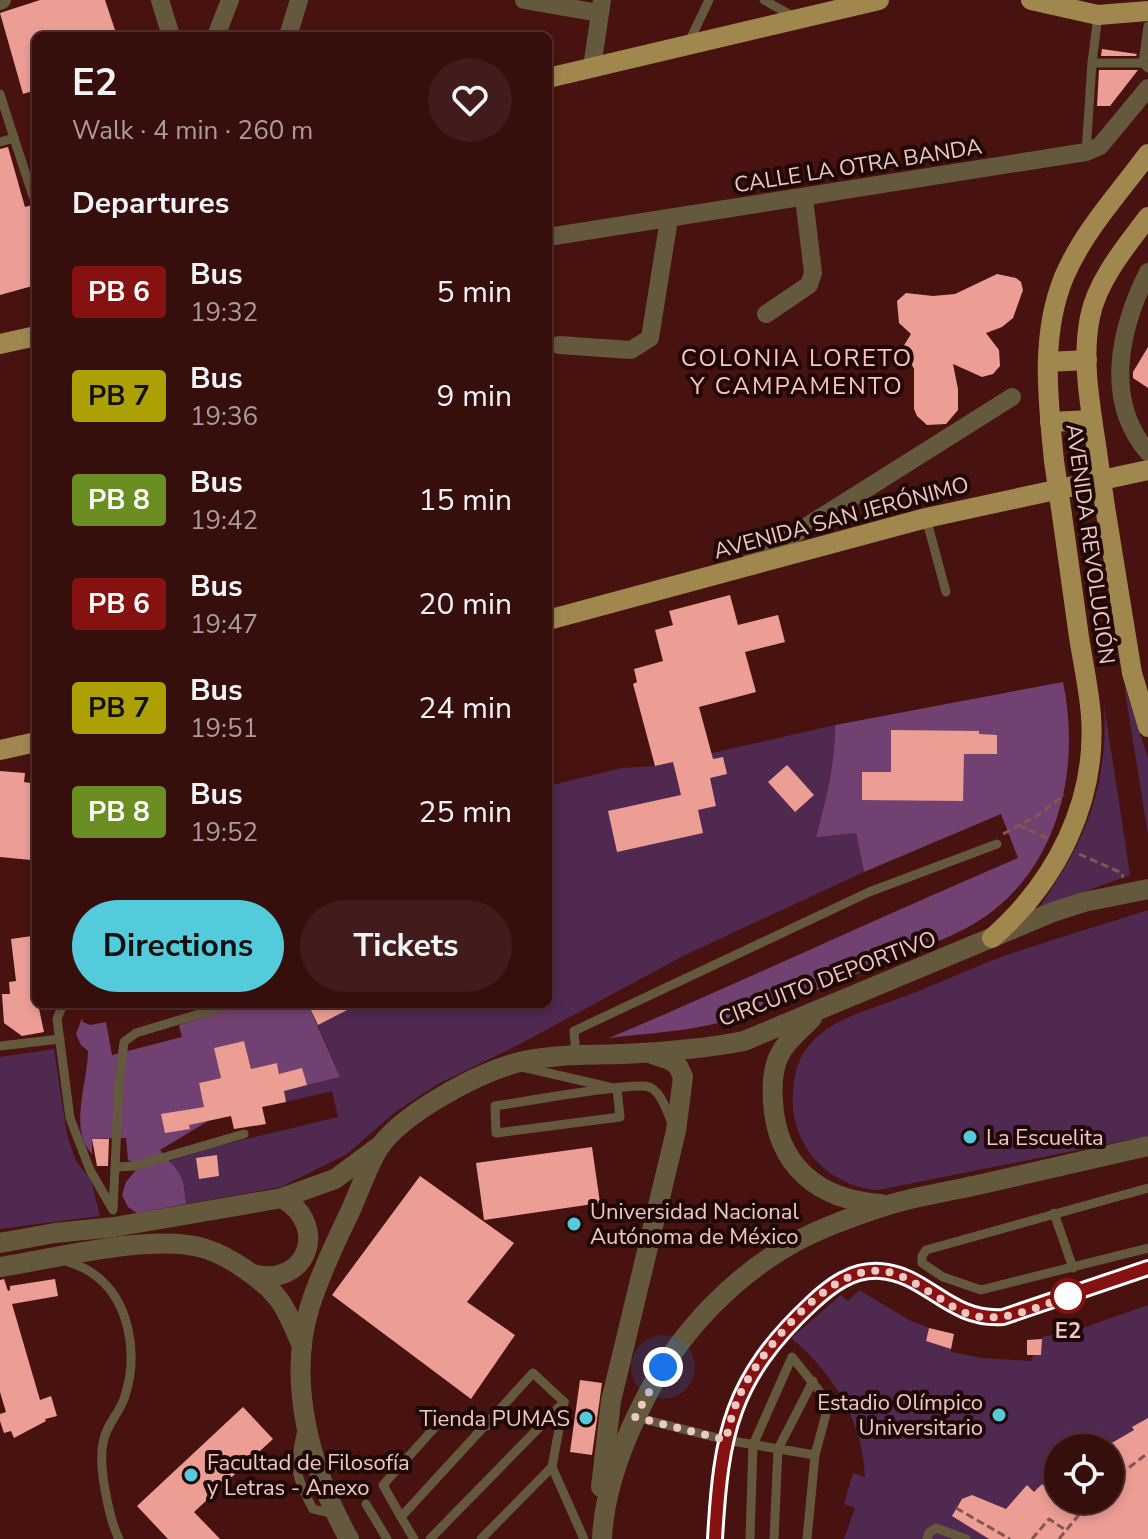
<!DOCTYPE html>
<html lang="en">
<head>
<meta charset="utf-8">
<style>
  :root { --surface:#360e0c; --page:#411c1a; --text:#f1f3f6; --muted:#aa9c9d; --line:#502e2d; --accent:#53cbda }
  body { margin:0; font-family:"Nunito Sans",sans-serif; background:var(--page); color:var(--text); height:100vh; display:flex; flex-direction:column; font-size:30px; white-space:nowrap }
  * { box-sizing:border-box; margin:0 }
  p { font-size:26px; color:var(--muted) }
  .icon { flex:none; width:44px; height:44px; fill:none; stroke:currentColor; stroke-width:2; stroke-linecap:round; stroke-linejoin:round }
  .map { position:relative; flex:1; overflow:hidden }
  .sheet { position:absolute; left:32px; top:32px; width:520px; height:976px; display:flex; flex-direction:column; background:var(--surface); border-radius:12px; box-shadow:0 4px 12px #0003,0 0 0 2px var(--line) }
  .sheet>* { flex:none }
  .badge { padding:0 16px; border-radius:6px; font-size:28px; line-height:52px }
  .controls { position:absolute; left:1044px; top:1434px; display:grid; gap:16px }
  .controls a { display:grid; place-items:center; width:80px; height:80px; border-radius:50%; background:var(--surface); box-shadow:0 4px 12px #0003,0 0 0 2px var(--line); font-size:40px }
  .you { position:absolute; width:40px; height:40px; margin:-20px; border:6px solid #fff; border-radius:50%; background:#1a73e8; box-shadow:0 0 0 12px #1a73e833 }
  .map>.badge { position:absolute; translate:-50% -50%; box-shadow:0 0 0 4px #fff }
  h2 { padding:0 40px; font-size:30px; line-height:72px }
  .round { display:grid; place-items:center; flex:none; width:84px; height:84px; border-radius:42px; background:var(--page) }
  .head { display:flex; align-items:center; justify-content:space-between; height:136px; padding:0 40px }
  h1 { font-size:38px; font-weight:700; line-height:60px }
  .action { display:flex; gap:16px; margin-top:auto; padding:16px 40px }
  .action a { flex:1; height:92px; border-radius:48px; background:var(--accent); color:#111; font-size:32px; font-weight:700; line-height:92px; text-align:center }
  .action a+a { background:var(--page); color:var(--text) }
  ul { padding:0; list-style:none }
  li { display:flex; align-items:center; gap:24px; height:104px; padding:0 40px }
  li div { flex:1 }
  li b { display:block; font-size:30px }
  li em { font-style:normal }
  li .badge { min-width:88px; font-weight:700; text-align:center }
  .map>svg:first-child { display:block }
</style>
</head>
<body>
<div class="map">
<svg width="1148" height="1539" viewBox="0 0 1148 1539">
  <rect width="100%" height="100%" fill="#481210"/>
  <g fill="#4f294f" fill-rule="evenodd">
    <path d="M1124 684 1148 758V835Z"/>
    <path d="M1104 704 1130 875 1038 909C1085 842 1109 787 1104 704Z"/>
    <path d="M835 725C835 763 826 800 816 836L856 833 864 872 685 955 518 1045 438 1084 394 1113 347 1154 281 1187 186 1204 185 1187 169 1161 214 1147 338 1117 332 1091 286 1102 283 1091 340 1077 318 1025 358 1004H548V786L622 768 655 766ZM674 768 710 778 716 806 702 809 696 781 678 785Z"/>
    <path d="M1148 910V1136L878 1190C826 1186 789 1143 793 1091 794 1072 799 1055 813 1041 834 1018 872 1009 900 998 931 987 960 973 991 961 1042 942 1096 927 1148 910Z"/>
    <path d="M54 1049 67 1135 76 1161 91 1180 100 1216 0 1229V1057Z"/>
    <path d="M859 1290 909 1320 929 1328 926 1341 951 1349V1352L982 1358 1032 1361 1033 1355H1041L1042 1337 1077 1330 1148 1305V1539H844L855 1508 844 1504 853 1473 865 1477C863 1422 833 1372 791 1338L841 1295 848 1301ZM1058 1448H1110V1500H1058Z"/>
  </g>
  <g fill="#714271">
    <path d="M1063 682C1080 763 1062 856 994 910 960 937 913 950 873 967 816 991 756 1017 694 1028 666 1033 637 1034 609 1038 747 980 881 916 1018 858L1001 814 864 872 856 833 816 837C826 800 835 764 835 725Z"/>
    <path d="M246 1004H308L340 1077 283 1091 277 1063 251 1069 244 1041 215 1048 221 1078 199 1083 208 1121 160 1150C179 1174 184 1171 186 1204L137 1213 128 1207 122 1195 126 1182 136 1170 134 1163 128 1160 126 1138 92 1139V1154C68 1129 88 1083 88 1051L81 1045 76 1034 82 1018 83 1022 90 1025 106 1022 112 1055 182 1037 179 1025Z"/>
  </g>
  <g fill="#ec9e95">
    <path d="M40 0H105L117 36H36V90L23 94 0 13Z"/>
    <path d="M1102 49 1137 54 1136 56H1101Z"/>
    <path d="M1099 70H1138L1110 106H1097Z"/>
    <path d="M8 147 25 207 36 204V285L0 295V149Z"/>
    <path d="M997 274 1016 278 1021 282 1023 290 1013 318 1002 327 986 333 999 350 1000 366 993 374 982 377 953 364 958 389V410L946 424 927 425 917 416 914 409V369L903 347 911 334 899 323 897 301 906 293 933 296 955 294Z"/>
    <path d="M1148 347V388L1133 378V372Z"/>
    <path d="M730 595 738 625 778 615 785 642 745 652 756 692 699 707 713 759 723 757 727 774 710 778 716 806 698 810 703 833 617 852 608 811 681 795 673 762 655 766 633 684 637 682 634 669 663 661 655 630 673 625 669 611Z"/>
    <path d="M891 730 979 731V734L997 735V754H964L963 801 862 800V772H891Z"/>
    <path d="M787 765 814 795 795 812 768 782Z"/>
    <path d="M0 771 25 773 24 782 36 784 31 860 0 857Z"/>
    <path d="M32 936 36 1004H38L44 1032 22 1036 4 1023 2 994H10L9 982 16 981 11 939Z"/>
    <path d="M308 1004H359L318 1025Z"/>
    <path d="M244 1041 251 1069 277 1063 279 1074 302 1068 307 1085 284 1091 286 1102 262 1107 266 1124 234 1129 231 1116 189 1125 190 1129 165 1133 161 1114 204 1107 199 1083 221 1078 214 1048Z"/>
    <path d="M92 1139H109L108 1166H97Z"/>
    <path d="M592 1147 600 1203 484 1220 476 1163Z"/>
    <path d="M217 1155 219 1176 199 1179 196 1158Z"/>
    <path d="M420 1176 514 1243 467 1302 515 1335 471 1399 332 1295Z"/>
    <path d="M4 1279 8 1291 10 1290V1286L55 1279 58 1296 12 1304 40 1400 51 1396 57 1416 45 1419 46 1421 14 1438 11 1431 4 1433 0 1421V1414L6 1412 0 1392V1280Z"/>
    <path d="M929 1328 954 1334 951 1349 926 1341Z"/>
    <path d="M1042 1339 1041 1355H1027V1340Z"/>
    <path d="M580 1380 602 1383 592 1455 570 1452Z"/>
    <path d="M243 1407 273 1439 194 1512 220 1539H168L137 1506Z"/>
    <path d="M1148 1418V1539H989L952 1516 962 1499 972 1495 1006 1509 1027 1485 1034 1492 1042 1484 1050 1491 1058 1484V1500H1110V1444L1134 1430 1132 1427Z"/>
  </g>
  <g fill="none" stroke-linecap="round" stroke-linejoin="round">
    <g stroke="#855552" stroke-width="3" stroke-dasharray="8 4" stroke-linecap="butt">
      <path d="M1018 825 1047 838"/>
      <path d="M1003 834 1037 816 1064 795"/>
      <path d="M1079 854 1122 873 1123 878"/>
      <path d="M1110 1482 1148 1453"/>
      <path d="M956 1508 1010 1539"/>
      <path d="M1032 1539 1049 1519 1064 1529"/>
      <path d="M1059 1539 1091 1500"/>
    </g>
    <g stroke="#64583d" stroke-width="9">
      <path d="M764 0 794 17"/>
      <path d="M1148 26 1143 63 1148 68"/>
      <path d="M688 44 709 0"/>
      <path d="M1092 63 1098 15"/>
      <path d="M0 94 14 138 0 142"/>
      <path d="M14 138 33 196"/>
      <path d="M1086 152 1092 63H1143"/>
      <path d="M926 518 946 592"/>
      <path d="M63 1004 57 1019 70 1118 90 1170 113 1210 119 1082 124 1042 136 1033 232 1004"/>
      <path d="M0 1046 60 1039"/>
      <path d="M576 1055 574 1031 869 892 997 844"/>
      <path d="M522 1067 609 1087"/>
      <path d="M617 1089 620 1117 496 1133 495 1106C518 1103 635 1081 649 1087 661 1091 667 1112 672 1123"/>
      <path d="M116 1167 134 1166 244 1134"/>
      <path d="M1148 1188 926 1250 922 1256V1263L943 1277 981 1290 1148 1248"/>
      <path d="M1054 1213 1073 1268"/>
      <path d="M61 1259C70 1263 81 1266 89 1271 131 1297 139 1356 124 1399 118 1415 106 1425 103 1443 98 1465 109 1519 119 1539"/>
      <path d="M564 1402 552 1467 584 1539"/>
      <path d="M635 1417 726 1440 815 1455"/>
      <path d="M302 1430C293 1467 295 1476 313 1509L333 1514"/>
      <path d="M366 1504 387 1539"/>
      <path d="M401 1517 383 1485 445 1416 487 1426"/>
      <path d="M414 1539 401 1517 533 1373 564 1402"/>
      <path d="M430 1539 564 1402"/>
      <path d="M481 1539 552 1467"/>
      <path d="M715 1539C722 1433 731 1379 811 1304 830 1286 852 1269 880 1271 926 1273 949 1321 1003 1317L1148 1268"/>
      <path d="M750 1539 753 1445 792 1357 829 1403 815 1455 807 1539"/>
      <path d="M774 1539 778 1449 813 1381"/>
      <path d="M927 1539 929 1533 936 1528 966 1539"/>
    </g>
    <g stroke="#64583d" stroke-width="18">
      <path d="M160 0 171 36"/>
      <path d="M524 0 599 13"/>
      <path d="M0 1 2 0"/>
      <path d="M216 36 230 0"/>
      <path d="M288 36 299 0"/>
      <path d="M592 67 602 0"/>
      <path d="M548 237 1086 152 1100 146 1148 88"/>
      <path d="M1148 272C1120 328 1103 400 1148 452"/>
      <path d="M766 314 809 285 813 273 804 198"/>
      <path d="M559 345 631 350 650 338 669 219"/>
      <path d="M750 562 1012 397"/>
    </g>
    <g stroke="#64583d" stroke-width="20">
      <path d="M812 1018C801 1030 787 1040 780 1054 772 1068 772 1087 773 1102 777 1166 818 1200 881 1204"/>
      <path d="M0 1243 55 1233 114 1227 282 1198 335 1179 381 1145"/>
      <path d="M0 1267C55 1259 155 1232 206 1249 229 1256 262 1279 277 1297 288 1310 295 1331 302 1346"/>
      <path d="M252 1274C306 1289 331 1226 282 1198"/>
      <path d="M601 1487 611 1401 676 1131 683 1077 678 1066 670 1060 652 1054"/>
      <path d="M349 1539C311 1471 286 1382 310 1306 320 1275 334 1245 348 1216 357 1198 370 1159 381 1145 405 1113 471 1077 509 1065 541 1054 589 1055 623 1054 664 1052 704 1049 744 1041L1053 912 1084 902 1148 889"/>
      <path d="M602 1539C604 1489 624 1439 647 1395 680 1332 734 1275 797 1241 825 1226 857 1215 888 1205 918 1196 951 1191 982 1184 1037 1171 1093 1159 1148 1146"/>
    </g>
    <g stroke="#9f874e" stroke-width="20">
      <path d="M1031 0 1098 15 1148 11"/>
      <path d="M548 78 879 0"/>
      <path d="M0 344 36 336"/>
      <path d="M1048 362 1087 360"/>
      <path d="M1050 422 1092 420"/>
      <path d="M1097 452C1091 409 1081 361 1090 317 1097 281 1126 246 1148 217"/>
      <path d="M1054 461C1048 400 1040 335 1064 277 1083 232 1119 193 1148 154"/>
      <path d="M1105 507 1132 673 1148 727"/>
      <path d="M548 620 926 518 1148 470"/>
      <path d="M0 750 36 742"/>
      <path d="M992 938C1056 882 1097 802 1091 716 1089 689 1083 663 1079 637 1073 596 1068 556 1062 515"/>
    </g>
    <g stroke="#9f874e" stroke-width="20">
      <path d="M1097 452 1105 507"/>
      <path d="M1054 461 1062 515"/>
    </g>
  </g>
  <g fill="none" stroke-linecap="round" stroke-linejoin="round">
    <g stroke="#fff" stroke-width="18">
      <path id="line" d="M715 1539C721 1433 731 1379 811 1304 830 1286 852 1269 880 1271 927 1274 949 1321 1003 1317L1148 1268"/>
    </g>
    <use href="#line" stroke="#861111" stroke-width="12"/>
    <path stroke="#ecc8c3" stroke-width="8" stroke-dasharray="0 14.4" d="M663 1367 635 1417 726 1440C730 1421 735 1404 743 1388 766 1346 829 1265 882 1271 897 1272 913 1282 926 1290 940 1297 953 1309 968 1314 1000 1325 1038 1307 1068 1296"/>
  </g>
  <g fill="#53cbda" stroke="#200807" stroke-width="3">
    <circle cx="970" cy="1137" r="8"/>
    <circle cx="574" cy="1224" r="8"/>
    <circle cx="999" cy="1415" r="8"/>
    <circle cx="586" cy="1418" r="8"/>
    <circle cx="191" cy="1475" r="8"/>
  </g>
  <circle fill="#fff" stroke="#861111" stroke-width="4" cx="1068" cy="1296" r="16"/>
  <g text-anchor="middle" stroke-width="8" stroke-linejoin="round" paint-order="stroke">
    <g font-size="22" fill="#ecc8c3" stroke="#200807">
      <text transform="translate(858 165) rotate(-9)" y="8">CALLE LA OTRA BANDA</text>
      <text transform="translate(841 517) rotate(-15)" y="8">AVENIDA SAN JERÓNIMO</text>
      <text transform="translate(1091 544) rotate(82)" y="8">AVENIDA REVOLUCIÓN</text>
      <text transform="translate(827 978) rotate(-21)" y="8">CIRCUITO DEPORTIVO</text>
    </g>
    <g font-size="22" fill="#ecc8c3" stroke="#200807" text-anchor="start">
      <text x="986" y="1145">La Escuelita</text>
      <text x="590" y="1219">Universidad Nacional<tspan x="590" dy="25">Autónoma de México</tspan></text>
      <text x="983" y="1410" text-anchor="end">Estadio Olímpico<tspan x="983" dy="25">Universitario</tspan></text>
      <text x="570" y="1426" text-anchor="end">Tienda PUMAS</text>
      <text x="207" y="1470">Facultad de Filosofía<tspan x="207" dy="25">y Letras - Anexo</tspan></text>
    </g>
    <g font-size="22" font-weight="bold" fill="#ecc8c3" stroke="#200807">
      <text x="1068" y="1338">E2</text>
    </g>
    <g font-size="24" letter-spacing="2" fill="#fdc4bd" stroke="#200807">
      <text x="797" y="366">COLONIA LORETO<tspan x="797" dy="28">Y CAMPAMENTO</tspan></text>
    </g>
  </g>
</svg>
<div class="controls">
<a><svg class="icon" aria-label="locate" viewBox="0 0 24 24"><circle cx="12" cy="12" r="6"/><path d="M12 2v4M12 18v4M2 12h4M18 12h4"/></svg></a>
</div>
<div class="you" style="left:663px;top:1367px"></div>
<section class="sheet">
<div class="head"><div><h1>E2</h1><p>Walk · 4 min · 260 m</p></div><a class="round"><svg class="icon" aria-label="heart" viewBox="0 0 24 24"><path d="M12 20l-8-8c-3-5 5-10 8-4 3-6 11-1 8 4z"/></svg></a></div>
<h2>Departures</h2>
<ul>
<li><span class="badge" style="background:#861111;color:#fff">PB 6</span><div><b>Bus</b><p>19:32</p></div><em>5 min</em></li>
<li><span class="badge" style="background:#aca003;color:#111">PB 7</span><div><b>Bus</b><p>19:36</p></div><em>9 min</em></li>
<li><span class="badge" style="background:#6b8e23;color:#fff">PB 8</span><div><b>Bus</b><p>19:42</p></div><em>15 min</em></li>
<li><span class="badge" style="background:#861111;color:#fff">PB 6</span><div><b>Bus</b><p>19:47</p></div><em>20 min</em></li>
<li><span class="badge" style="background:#aca003;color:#111">PB 7</span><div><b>Bus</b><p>19:51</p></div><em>24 min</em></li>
<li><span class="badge" style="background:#6b8e23;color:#fff">PB 8</span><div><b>Bus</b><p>19:52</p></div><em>25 min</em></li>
</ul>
<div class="action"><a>Directions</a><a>Tickets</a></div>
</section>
</div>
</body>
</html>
